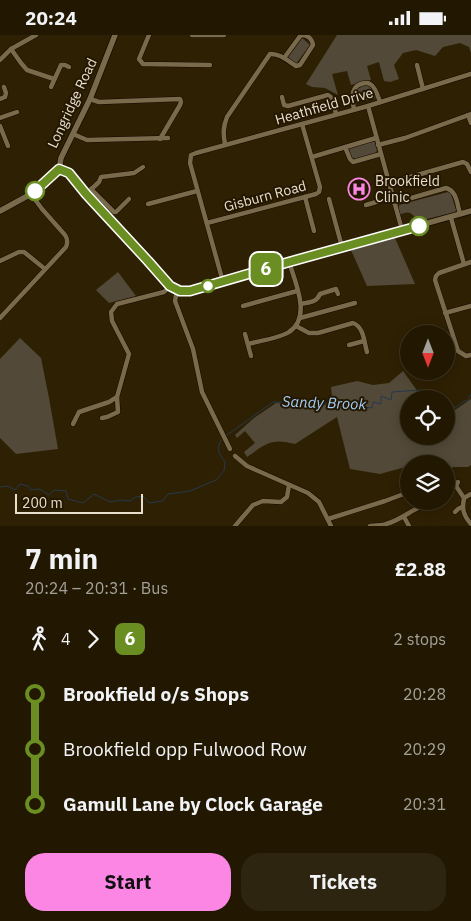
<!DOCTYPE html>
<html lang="en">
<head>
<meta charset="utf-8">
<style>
  :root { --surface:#221802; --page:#2e2511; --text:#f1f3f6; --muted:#a2a099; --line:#3f3724; --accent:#fc86e4 }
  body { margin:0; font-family:"IBM Plex Sans",sans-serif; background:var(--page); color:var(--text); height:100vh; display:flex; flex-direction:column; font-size:19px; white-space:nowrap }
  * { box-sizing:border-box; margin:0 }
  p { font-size:16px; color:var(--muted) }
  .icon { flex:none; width:28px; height:28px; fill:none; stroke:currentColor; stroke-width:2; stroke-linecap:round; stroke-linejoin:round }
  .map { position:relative; height:491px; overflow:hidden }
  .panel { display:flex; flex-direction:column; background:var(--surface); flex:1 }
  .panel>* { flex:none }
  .badge { padding:0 10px; border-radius:8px; font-size:18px; line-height:32px }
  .needle { width:32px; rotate:180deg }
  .controls { position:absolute; left:400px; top:290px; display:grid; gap:10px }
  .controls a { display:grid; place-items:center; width:55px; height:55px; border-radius:50%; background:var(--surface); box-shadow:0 2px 12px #0003,0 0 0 1px var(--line); font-size:25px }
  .scale { position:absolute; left:15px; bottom:12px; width:128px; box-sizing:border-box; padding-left:5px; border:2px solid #e7dece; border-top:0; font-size:14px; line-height:18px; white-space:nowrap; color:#e7dece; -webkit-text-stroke:4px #241700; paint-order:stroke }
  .map>.badge { position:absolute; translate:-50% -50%; box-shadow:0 0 0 2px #fff }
  .legs { display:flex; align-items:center; gap:8px; height:55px; padding:0 25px; font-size:16px }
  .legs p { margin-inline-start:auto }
  .summary { display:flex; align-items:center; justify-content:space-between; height:85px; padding:0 25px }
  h1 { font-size:28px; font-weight:700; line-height:38px }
  .cta { display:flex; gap:10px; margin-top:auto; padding:10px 25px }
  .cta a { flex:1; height:58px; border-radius:20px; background:var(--accent); color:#111; font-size:20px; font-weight:700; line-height:58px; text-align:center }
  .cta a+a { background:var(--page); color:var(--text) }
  ul { padding:0 25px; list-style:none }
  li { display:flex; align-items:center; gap:18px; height:55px; font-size:19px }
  li i { display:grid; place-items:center; width:8px; height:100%; margin:0 6px; background:currentColor }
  li i::after { content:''; width:12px; height:12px; margin:-6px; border:4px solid; border-radius:50%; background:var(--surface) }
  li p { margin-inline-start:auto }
  li:first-child i { background:linear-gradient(#0000 50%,currentColor 0) }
  li:last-child i { background:linear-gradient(currentColor 50%,#0000 0) }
  .status { display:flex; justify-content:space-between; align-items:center; height:35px; padding:0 25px; background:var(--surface); direction:ltr }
  .status svg { height:14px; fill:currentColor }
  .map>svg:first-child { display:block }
</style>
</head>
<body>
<div class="status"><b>20:24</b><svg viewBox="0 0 49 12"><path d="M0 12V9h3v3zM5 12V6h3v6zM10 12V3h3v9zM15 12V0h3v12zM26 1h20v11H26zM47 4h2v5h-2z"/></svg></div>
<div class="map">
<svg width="471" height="491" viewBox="0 0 471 491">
  <rect width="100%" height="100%" fill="#2e2003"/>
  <g fill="#524938">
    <path d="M337 0H471V18L469 12 460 8 443 12 435 21 416 15 403 18 394 30 399 44 390 47 384 46 379 27 367 31 371 45 351 50 347 36 332 39 338 60 325 53 312 52 306 49Z"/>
    <path d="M302 3 310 10 296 29 288 25V22L299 4Z"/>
    <path d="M369 50 376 63 355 68V56L359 51Z"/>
    <path d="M372 106 375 107 377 116 375 118 356 124 352 123 349 115 350 113Z"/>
    <path d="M448 157 451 159 456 175 455 177 419 186C412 180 411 174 400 180L398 174 399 170Z"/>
    <path d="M395 203 415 249 367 251 351 215Z"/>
    <path d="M118 237 136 261 109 268 96 255Z"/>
    <path d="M20 303 41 323 49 363 58 414 16 419 0 403V324Z"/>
    <path d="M403 336 421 361 435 364H409V401H446V370L455 375 471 364V430L468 432H453L446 438V429H433L431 425 418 429H409V431L380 439 350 434 337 382 295 409C271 403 267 408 247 422L244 417 255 408 245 396 237 403 235 400 254 383 276 368 333 370 331 352 357 346 373 350 389 348Z"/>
  </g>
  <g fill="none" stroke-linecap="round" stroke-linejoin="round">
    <g stroke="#24394f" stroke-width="1">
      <path d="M446 367 454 373C459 371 462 366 468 365L471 359"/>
      <path d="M227 400 273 367 340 369 372 373 373 367 381 369V361L391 365 392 357 420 355 424 360 439 362 441 364"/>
      <path d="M0 452 8 451 15 455 20 449 28 451 31 455 40 454 49 460 54 455 66 456 68 464 83 468 94 459 110 467 121 465 130 466 136 462 143 461 149 468 163 466 168 459 190 456 216 445 224 436 225 427C219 419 216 414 221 405"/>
    </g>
    <g stroke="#140a00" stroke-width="5.5">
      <g id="street">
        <path d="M149 0 139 24 143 29 210 30"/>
        <path d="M192 0H224"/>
        <path d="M11 14 21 28 27 35 54 44"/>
        <path d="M284 23 301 0"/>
        <path d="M0 25 11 14 36 0"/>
        <path d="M417 30 423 54"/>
        <path d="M51 52 61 30H65L69 32"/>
        <path d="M282 62 284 70 288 71 328 60 332 63 336 79"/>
        <path d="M0 64 5 62 6 58 4 52"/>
        <path d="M90 64 99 67 180 64 181 67 180 70 160 104"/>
        <path d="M368 71 402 195"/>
        <path d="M354 74C352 65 350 52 361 49 364 48 368 48 370 49 375 51 378 61 380 67"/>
        <path d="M468 80 471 88"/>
        <path d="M0 83 17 77"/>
        <path d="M0 91 8 111"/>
        <path d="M73 99 87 105 168 103"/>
        <path d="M225 109C223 99 223 92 227 82L270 19C279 18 288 26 296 31L300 30 313 10C312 3 307 0 301 0"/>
        <path d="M378 110 405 103 471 79"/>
        <path d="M345 112 350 124 353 127 381 119"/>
        <path d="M312 122 376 103"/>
        <path d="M389 148 463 127 467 129 471 137"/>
        <path d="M91 154 114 177H116L129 164"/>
        <path d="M86 159 99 147 101 142 134 138 143 132"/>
        <path d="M305 162 314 196"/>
        <path d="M329 164 342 212"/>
        <path d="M394 168 446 153C457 156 457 169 460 179"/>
        <path d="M148 169 197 156"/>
        <path d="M366 170 393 162"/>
        <path d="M451 183 464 229"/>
        <path d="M207 188 316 159 319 157 320 152 302 89"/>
        <path d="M0 226 19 217H24L45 234"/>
        <path d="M471 227 439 238 436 241 435 245 458 316 466 321 471 320"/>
        <path d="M223 247 190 128 191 120 196 118 368 71 471 39"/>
        <path d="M177 255 175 266 193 314 202 357 230 414"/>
        <path d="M301 269C310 267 316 268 320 259L336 254 338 259"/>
        <path d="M243 271 297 256"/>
        <path d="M445 278 471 271"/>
        <path d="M0 283 66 212C68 207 68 204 65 200L42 174 31 159"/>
        <path d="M300 283 355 268"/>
        <path d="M296 291 309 298H318L353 288C364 292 364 307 367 317"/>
        <path d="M245 299 251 321"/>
        <path d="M248 309C259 306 280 303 289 297 312 283 295 246 289 227"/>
        <path d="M349 310 364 306"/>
        <path d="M102 383 107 382 118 377 117 362"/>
        <path d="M73 389 79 377 109 367 117 362 129 319 112 286 111 277 117 269 164 257 170 251"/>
        <path d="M235 421 247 431 308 458 319 467 331 491"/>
        <path d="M458 447 456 451 464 463"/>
        <path d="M471 459 464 463C462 474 463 480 471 489"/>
        <path d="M455 477 458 474 462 472"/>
        <path d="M404 482 409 491"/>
        <path d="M328 484 385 466 409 457"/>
        <path d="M235 491 253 470 263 466 281 467 287 462 289 450"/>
        <path d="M370 491C375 490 381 491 386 489 399 486 410 476 422 471"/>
      </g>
    </g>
    <g stroke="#140a00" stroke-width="7">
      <g id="secondary">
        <path d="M59 135 69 138 86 159 148 225 170 251 180 256H190L289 227 471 176"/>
        <path d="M0 176 31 159 59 135 61 123 90 64 115 0"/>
      </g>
    </g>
    <use href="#street" stroke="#7a6a4c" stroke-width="4.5"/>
    <use href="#secondary" stroke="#7a6a4c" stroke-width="5.5"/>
  </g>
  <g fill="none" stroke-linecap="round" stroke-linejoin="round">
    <g stroke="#fff" stroke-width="11">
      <path id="line-1" d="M35 156 59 134 69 138 86 159 148 226 170 251 180 256H190L289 227 419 191"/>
    </g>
    <use href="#line-1" stroke="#6b8e23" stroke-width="8"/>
  </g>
  <defs>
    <g id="hospital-ring" transform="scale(1.125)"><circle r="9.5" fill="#241700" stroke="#fc86e4" stroke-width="1.5"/><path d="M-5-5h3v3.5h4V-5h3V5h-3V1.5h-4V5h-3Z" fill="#fc86e4"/></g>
  </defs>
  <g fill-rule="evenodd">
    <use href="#hospital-ring" x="359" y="154"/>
  </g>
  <g fill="#fff" stroke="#6b8e23" stroke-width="2.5">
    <circle cx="35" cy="156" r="9"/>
    <circle cx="419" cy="191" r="9"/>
    <circle cx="208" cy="251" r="6"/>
  </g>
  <g text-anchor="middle" stroke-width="4" stroke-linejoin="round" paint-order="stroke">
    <g font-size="14" fill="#e7dece" stroke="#241700">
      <text transform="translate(72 68) rotate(-65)" y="5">Longridge Road</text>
      <text transform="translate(324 71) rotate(-16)" y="5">Heathfield Drive</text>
      <text transform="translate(265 161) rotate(-15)" y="5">Gisburn Road</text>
    </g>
    <g font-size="14" fill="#e7dece" stroke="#241700" text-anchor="start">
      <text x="375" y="151">Brookfield<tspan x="375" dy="16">Clinic</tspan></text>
    </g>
    <g font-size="15" font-style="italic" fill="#a4cffb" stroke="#241700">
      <text transform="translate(324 368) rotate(2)" y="5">Sandy Brook</text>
    </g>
  </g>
</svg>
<div class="controls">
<a><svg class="needle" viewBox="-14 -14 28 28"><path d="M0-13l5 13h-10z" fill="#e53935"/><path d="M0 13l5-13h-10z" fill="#a2a099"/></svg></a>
<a><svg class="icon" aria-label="locate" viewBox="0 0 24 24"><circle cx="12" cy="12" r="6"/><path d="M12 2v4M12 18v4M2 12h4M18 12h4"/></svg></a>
<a><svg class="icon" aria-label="layers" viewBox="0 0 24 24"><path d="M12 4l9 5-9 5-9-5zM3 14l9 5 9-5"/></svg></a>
</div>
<div class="scale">200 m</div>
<b class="badge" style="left:266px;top:234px;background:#6b8e23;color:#fff">6</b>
</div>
<section class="panel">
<div class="summary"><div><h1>7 min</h1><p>20:24 – 20:31 · Bus</p></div><b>£2.88</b></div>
<div class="legs"><svg class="icon" aria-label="walk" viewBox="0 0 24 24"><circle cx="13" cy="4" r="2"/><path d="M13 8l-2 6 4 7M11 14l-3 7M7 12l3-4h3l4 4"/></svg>4<svg class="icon" aria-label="forward" viewBox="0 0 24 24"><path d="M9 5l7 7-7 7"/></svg><b class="badge" style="background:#6b8e23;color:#fff">6</b><p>2 stops</p></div>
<ul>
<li><i style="color:#6b8e23"></i><b>Brookfield o/s Shops</b><p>20:28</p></li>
<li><i style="color:#6b8e23"></i><span>Brookfield opp Fulwood Row</span><p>20:29</p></li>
<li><i style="color:#6b8e23"></i><b>Gamull Lane by Clock Garage</b><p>20:31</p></li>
</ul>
<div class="cta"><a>Start</a><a>Tickets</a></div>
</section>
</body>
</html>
